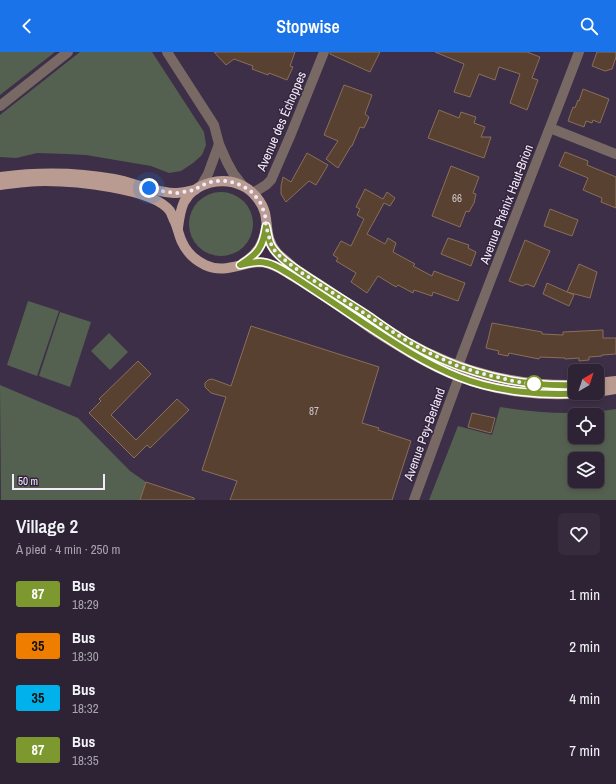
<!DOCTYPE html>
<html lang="fr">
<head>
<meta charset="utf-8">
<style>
  :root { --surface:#2e2335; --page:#362b3d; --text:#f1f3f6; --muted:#a7a4ad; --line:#494050; --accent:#1a73e8 }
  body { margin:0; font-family:"Archivo Narrow",sans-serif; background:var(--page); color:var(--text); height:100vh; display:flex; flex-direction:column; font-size:15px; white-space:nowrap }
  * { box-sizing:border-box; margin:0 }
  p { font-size:13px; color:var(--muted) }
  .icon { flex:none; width:22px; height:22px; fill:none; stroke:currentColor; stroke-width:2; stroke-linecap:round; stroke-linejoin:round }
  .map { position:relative; height:448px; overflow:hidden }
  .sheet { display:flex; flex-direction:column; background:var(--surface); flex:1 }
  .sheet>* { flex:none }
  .badge { padding:0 8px; border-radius:3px; font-size:14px; line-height:26px }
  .needle { width:26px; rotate:39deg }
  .controls { position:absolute; left:568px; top:312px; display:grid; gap:8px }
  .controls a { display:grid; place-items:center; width:36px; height:36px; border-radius:6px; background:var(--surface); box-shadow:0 2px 6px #0003,0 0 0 1px var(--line); font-size:20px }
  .scale { position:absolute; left:12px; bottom:10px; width:93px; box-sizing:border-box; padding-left:4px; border:2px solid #f3ebfa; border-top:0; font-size:11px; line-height:14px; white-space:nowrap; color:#f3ebfa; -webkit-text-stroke:3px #33253d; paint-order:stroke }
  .you { position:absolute; width:20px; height:20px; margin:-10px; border:3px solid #fff; border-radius:50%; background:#1a73e8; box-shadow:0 0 0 6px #1a73e833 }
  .map>.badge { position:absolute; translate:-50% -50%; box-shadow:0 0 0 2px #fff }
  .round { display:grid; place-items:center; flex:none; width:42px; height:42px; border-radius:6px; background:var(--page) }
  .summary { display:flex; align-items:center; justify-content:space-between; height:68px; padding:0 16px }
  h1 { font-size:19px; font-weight:600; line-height:30px }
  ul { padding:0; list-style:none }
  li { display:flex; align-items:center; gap:12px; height:52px; padding:0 16px }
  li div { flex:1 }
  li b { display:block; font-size:15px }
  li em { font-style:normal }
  li .badge { min-width:44px; font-weight:700; text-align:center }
  header { display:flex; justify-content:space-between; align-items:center; height:52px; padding:0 16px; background:var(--accent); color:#fff; font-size:18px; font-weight:600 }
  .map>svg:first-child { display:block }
</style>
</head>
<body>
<header><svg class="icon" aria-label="back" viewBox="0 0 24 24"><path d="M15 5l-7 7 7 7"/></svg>Stopwise<svg class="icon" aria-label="search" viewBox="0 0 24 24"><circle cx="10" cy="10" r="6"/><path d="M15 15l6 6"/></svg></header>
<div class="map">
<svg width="616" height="448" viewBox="0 0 616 448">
  <rect width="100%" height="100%" fill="#3d2f47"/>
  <g fill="#556150" fill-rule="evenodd">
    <path d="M0 0H55L0 43Z"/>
    <path d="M80 0H152L204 80 206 93 202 103 193 111 181 119 169 121 151 114 86 103 67 102 37 101 16 106 0 105V63Z"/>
    <circle cx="221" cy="172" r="32"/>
    <path d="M28 249 59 259 37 324 7 313Z"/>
    <path d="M60 260 91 270 70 335 39 324Z"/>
    <path d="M109 281 128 300 110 318 91 299Z"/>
    <path d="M0 333 78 366 130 419 146 430 140 448H1Z"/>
    <path d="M500 355C539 361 577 364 616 357V448H429L458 374 492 383ZM575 363H597V385H575ZM575 407H597V429H575Z"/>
  </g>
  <g fill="#584130" stroke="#896e5a">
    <path d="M214 0H295L290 14 293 15 287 28 269 21 268 23 252 17 253 14 234 7 226 13Z"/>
    <path d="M330 0H380L370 20 330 2Z"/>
    <path d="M435 0H527L540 5 532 26 538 28 527 58 510 51 520 22 499 15 495 28 479 22 470 45 454 40 464 12Z"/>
    <path d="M597 0H616V5L612 17 605 19 592 14Z"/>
    <path d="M344 33 372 43 365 62 369 65 364 76 360 75 352 94H351L338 116 326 107 338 89 324 83Z"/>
    <path d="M583 37 609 47 600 71 593 68 592 71 586 69 584 75 568 69 573 55 575 56 578 48 579 49Z"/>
    <path d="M439 58 459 66 461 60 476 65 474 71 485 75 481 85H491L484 106 428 86Z"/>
    <path d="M565 100 588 109 587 113 616 125V156L601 150 602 146 583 138 588 126 559 114Z"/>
    <path d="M307 101 328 113 316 133 309 129 286 150 281 142V134L283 125 291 130Z"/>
    <path d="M451 114 479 125 473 141 476 142 474 151 469 160 466 159 460 175 432 164Z"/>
    <path d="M365 137 383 147 387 140 395 146 390 154 384 151 367 182 385 192 388 186 396 191 393 200 415 212 413 214 432 224 434 219 465 231 458 249 433 240 432 244 414 238 413 241 398 233 396 235 378 224 367 241 351 230 356 221 336 209 338 206 333 203 341 189 351 194 364 167 357 163 360 157 356 155Z"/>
    <path d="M550 157 578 168 572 184 544 174Z"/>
    <path d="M448 186 469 193 468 196 476 200 471 214 441 202Z"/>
    <path d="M525 188 550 199 534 235 527 232 522 234 509 229Z"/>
    <path d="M579 212 597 220 590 246 567 240Z"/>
    <path d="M547 231 574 243 569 254 543 242Z"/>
    <path d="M492 271 542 280V282L563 283V280L603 278V286H616V302L602 303V304L589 305V308L579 309V306L565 307V306L540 305 539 307 509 301 508 304 498 302 499 299 486 296Z"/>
    <path d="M251 274 379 315 362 371 379 376 378 378 411 389 392 448H230L237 429 202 418 226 345 211 341 205 335V331L208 328 212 327 231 334Z"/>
    <path d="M138 309 151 322 111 363 136 388 177 347 189 358 150 396 147 393 134 406 89 361 101 349 99 347Z"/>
    <path d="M472 361 495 366 491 381 468 375Z"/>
    <path d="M146 430 194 446V448H140Z"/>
  </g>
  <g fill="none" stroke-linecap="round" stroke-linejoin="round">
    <g stroke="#786965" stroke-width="10">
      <path d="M167 0 214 73 219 92 227 110 233 121 243 134"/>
      <path d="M0 54 68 0"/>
      <path d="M550 76 616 102"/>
      <path d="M201 134 208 122 219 92"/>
      <path d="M253 141 266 133 271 128 291 82 324 0"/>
      <path d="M458 314C497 209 539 105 579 0"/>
      <path d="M414 448 459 325"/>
    </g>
    <g stroke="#b99b92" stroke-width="10">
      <path d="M0 125C38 120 76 120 114 127 135 131 156 141 177 141 183 141 189 139 195 138"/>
      <path d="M0 133C15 131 30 129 45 129 73 129 153 136 170 159 172 162 173 167 175 170 178 177 179 184 182 190 187 201 195 208 205 213 224 222 240 211 259 210 266 210 273 213 279 216 312 235 343 257 375 279 402 296 430 314 460 325 499 340 544 345 585 341"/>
      <path d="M178 176C179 167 180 159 184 150 195 130 223 124 243 134 253 139 262 150 265 161 268 175 266 189 277 201 282 206 288 210 293 215 309 226 325 236 341 247 363 261 385 277 407 290 461 320 513 334 575 333"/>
      <path d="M243 211C258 202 263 192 266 176"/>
      <path d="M597 331 616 329"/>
      <path d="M597 340 616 337"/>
    </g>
  </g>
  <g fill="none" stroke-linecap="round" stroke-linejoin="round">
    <g stroke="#fff" stroke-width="9">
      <path id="line" d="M575 333C541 334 508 330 476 320 452 313 428 302 406 289 392 281 379 271 366 262 344 248 321 234 299 219 289 212 277 204 271 193 268 187 268 180 266 174 263 195 258 202 240 213 246 212 253 210 259 210 272 210 284 219 294 225 319 241 344 258 368 274 397 293 426 312 459 325 497 340 544 344 585 341"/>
    </g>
    <use href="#line" stroke="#7c982e" stroke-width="6"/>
    <path stroke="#f3ebfa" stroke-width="4" stroke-dasharray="0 7.2" d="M149 136 160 139 178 141 195 138 200 134 214 129H229L243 134 253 141 260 150 265 162 266 174 271 192 276 201 299 219 407 289 429 301 458 314 476 320 513 329 534 332"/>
  </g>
  <circle fill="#fff" stroke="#7c982e" stroke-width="2" cx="534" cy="332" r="8"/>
  <g text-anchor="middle" stroke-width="3" stroke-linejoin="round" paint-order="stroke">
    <g font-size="11" fill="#ccc0c8">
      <text x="457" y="150">66</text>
      <text x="314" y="363">87</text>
    </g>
    <g font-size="13" fill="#f3ebfa" stroke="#33253d">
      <text transform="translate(281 69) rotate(-67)" y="5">Avenue des Échoppes</text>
      <text transform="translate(506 152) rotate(-69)" y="5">Avenue Phénix Haut-Brion</text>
      <text transform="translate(424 382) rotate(-70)" y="5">Avenue Pey-Berland</text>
    </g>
  </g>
</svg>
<div class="controls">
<a><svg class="needle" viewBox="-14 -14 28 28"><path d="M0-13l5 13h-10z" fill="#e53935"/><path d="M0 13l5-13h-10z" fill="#a7a4ad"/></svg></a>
<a><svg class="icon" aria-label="locate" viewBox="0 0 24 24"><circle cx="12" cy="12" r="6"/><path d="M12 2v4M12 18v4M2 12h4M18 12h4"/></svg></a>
<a><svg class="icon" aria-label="layers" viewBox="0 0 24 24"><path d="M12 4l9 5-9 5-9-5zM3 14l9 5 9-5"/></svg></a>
</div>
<div class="scale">50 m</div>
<div class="you" style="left:149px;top:136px"></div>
</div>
<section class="sheet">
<div class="summary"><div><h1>Village 2</h1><p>À pied · 4 min · 250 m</p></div><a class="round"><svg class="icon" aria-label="heart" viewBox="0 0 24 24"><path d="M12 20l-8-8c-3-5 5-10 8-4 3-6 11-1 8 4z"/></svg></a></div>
<ul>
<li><span class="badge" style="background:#7c982e;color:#fff">87</span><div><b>Bus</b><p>18:29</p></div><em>1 min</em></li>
<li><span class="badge" style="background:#ee7d00;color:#111">35</span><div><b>Bus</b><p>18:30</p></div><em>2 min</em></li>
<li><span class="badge" style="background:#00b1eb;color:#111">35</span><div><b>Bus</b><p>18:32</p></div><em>4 min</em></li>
<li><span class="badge" style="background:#7c982e;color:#fff">87</span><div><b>Bus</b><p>18:35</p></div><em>7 min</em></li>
</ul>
</section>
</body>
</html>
